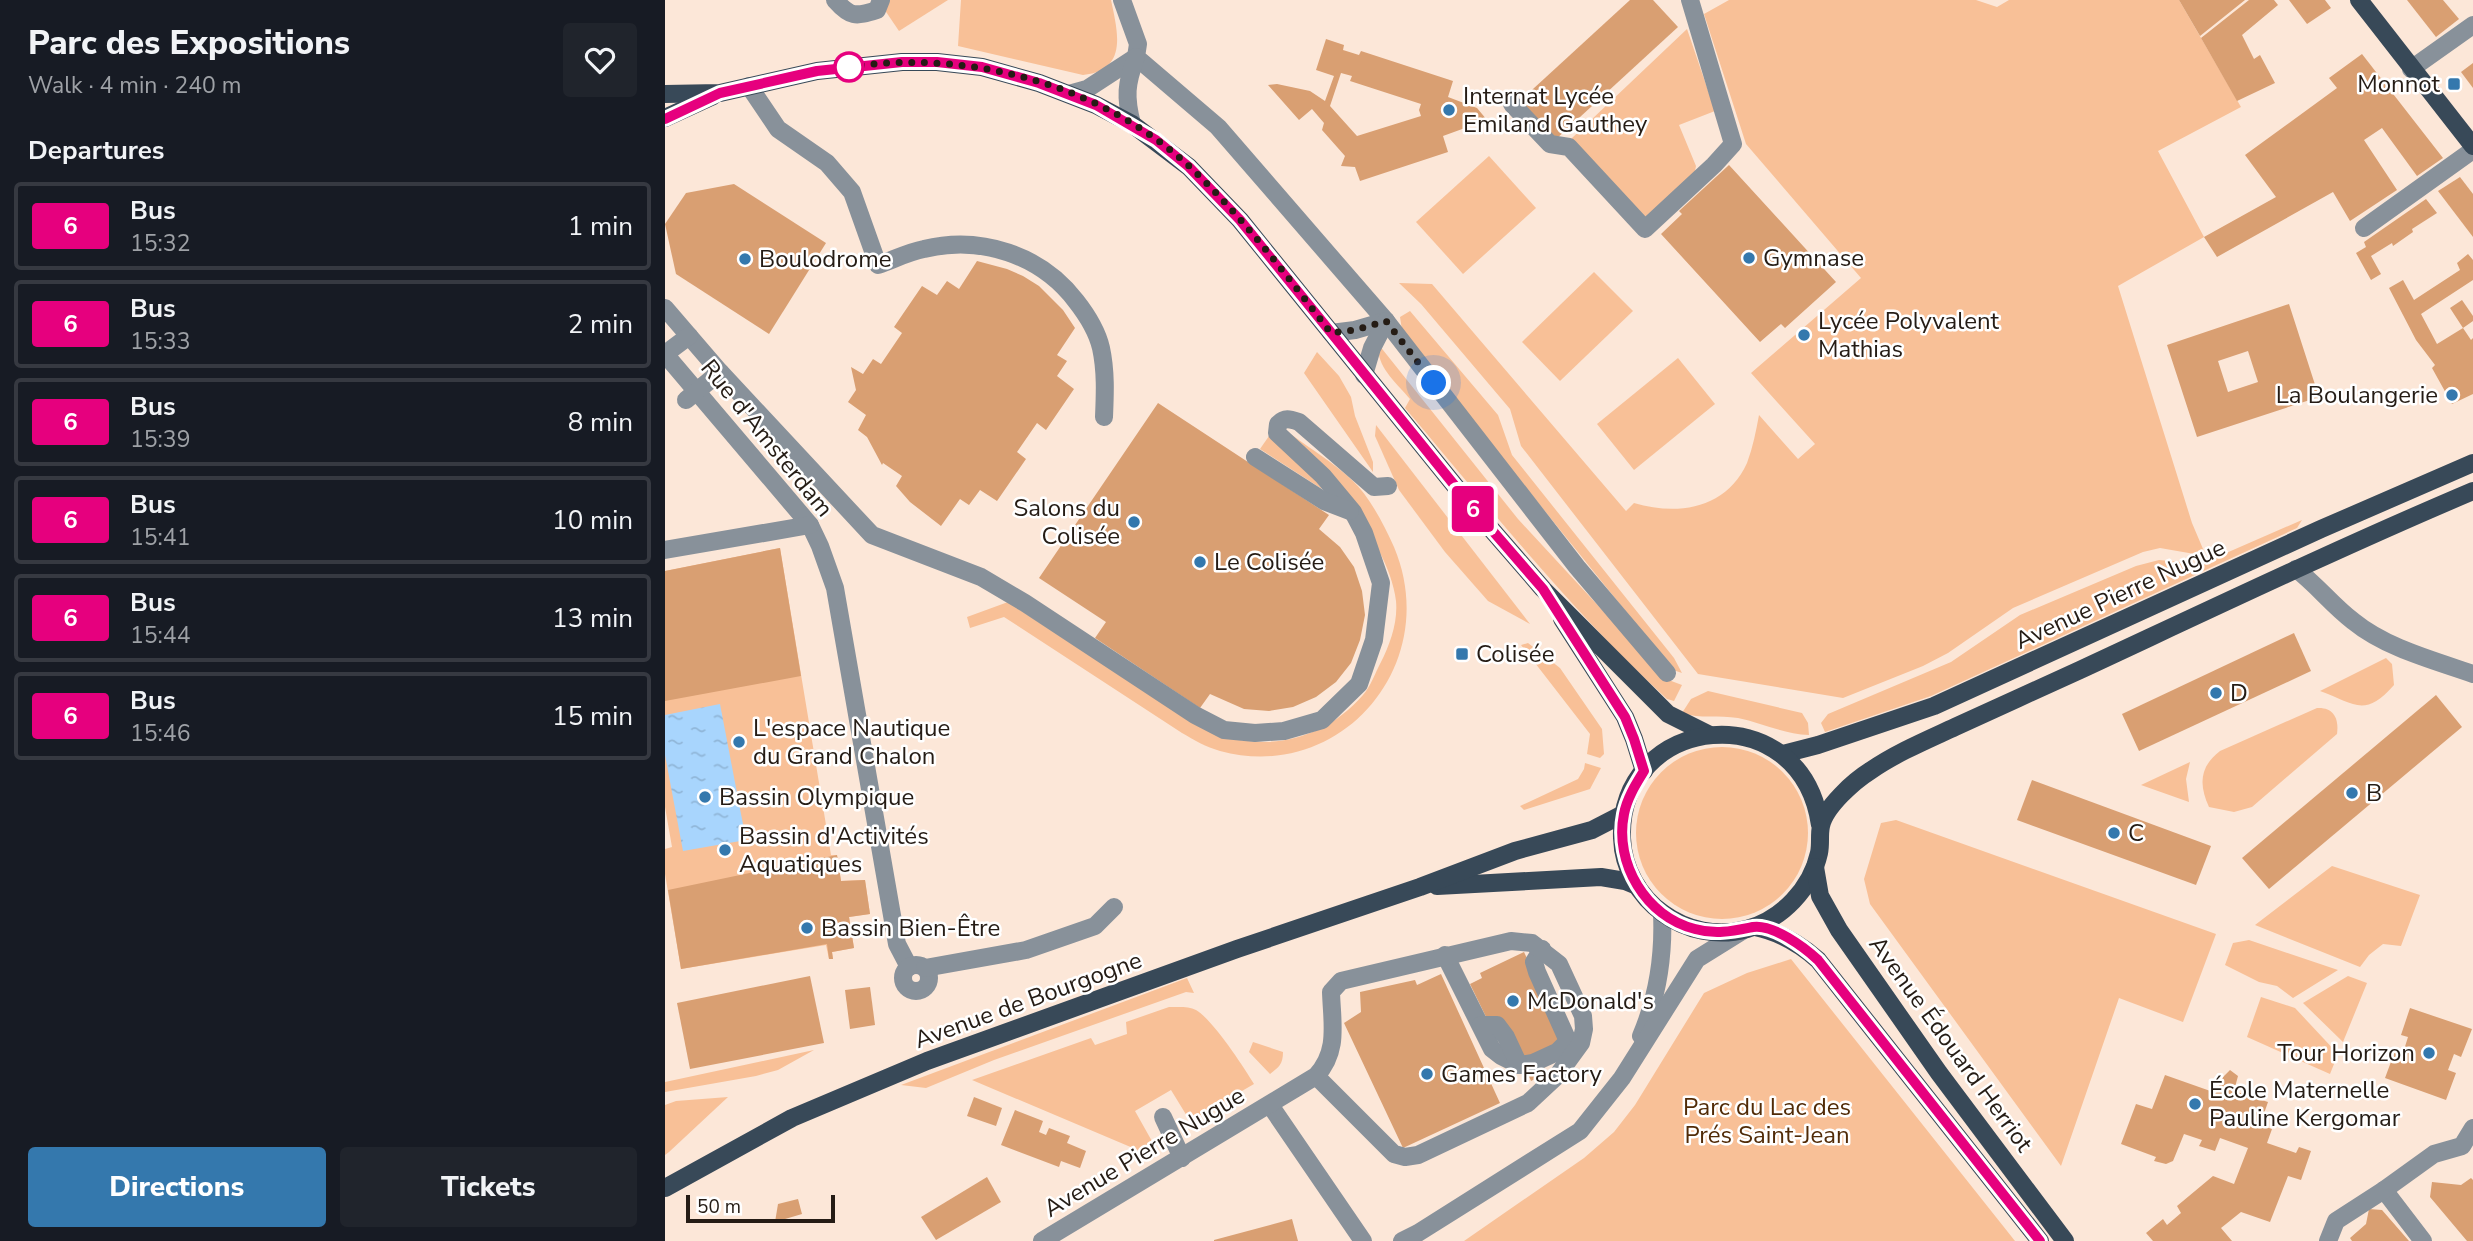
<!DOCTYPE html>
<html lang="en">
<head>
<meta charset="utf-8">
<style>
  :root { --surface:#171b24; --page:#20242c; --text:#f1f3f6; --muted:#9ea1a6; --line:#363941; --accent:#3478ad }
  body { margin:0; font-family:"Nunito Sans",sans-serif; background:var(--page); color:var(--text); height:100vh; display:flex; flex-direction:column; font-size:26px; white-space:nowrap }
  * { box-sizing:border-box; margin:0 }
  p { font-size:23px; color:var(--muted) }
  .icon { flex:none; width:38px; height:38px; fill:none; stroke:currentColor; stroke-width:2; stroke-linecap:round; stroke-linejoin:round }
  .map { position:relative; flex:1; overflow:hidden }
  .panel { display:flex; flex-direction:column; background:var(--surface); width:665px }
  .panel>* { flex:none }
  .badge { padding:0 14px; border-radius:5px; font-size:24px; line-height:46px }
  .scale { position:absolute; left:21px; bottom:18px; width:149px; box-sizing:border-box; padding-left:7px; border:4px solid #251c15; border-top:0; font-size:19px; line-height:24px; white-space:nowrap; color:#251c15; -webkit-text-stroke:5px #fff; paint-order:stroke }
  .you { position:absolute; width:35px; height:35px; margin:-18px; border:5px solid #fff; border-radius:50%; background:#1a73e8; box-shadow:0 0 0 10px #1a73e833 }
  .map>.badge { position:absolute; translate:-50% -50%; box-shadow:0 0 0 4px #fff }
  h2 { padding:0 28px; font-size:26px; line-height:63px }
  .round { display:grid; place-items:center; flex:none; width:74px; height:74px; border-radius:7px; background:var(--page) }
  .summary { display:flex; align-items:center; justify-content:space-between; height:119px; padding:0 28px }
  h1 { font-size:33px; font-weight:800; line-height:52px }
  .action { display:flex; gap:14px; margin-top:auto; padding:14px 28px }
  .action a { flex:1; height:80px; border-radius:7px; background:var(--accent); color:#fff; font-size:28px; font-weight:800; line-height:80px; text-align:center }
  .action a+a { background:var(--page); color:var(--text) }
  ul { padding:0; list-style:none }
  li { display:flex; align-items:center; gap:21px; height:88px; margin:0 14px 10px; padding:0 14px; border:4px solid var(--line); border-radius:7px }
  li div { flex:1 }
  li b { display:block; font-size:26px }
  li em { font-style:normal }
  li .badge { min-width:77px; font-weight:700; text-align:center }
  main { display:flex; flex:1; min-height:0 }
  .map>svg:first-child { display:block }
</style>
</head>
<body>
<main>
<section class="panel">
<div class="summary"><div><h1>Parc des Expositions</h1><p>Walk · 4 min · 240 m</p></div><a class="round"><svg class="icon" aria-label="heart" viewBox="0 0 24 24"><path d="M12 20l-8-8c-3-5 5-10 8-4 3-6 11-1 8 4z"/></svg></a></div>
<h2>Departures</h2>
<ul>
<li><span class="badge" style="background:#e6007e;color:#fff">6</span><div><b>Bus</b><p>15:32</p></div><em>1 min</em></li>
<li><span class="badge" style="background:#e6007e;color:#fff">6</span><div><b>Bus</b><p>15:33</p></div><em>2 min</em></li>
<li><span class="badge" style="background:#e6007e;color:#fff">6</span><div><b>Bus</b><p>15:39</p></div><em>8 min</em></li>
<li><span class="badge" style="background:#e6007e;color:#fff">6</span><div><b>Bus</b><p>15:41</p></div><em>10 min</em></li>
<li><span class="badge" style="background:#e6007e;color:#fff">6</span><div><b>Bus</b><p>15:44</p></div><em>13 min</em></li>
<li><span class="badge" style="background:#e6007e;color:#fff">6</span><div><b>Bus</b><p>15:46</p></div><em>15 min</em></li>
</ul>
<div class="action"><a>Directions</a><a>Tickets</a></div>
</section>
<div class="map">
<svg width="1808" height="1241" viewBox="0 0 1808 1241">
  <defs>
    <pattern id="water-ripples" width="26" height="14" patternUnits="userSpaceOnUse" patternTransform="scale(1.75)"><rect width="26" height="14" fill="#a8d5fd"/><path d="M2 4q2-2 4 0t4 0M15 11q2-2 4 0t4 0" fill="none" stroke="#90b6d8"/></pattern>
  </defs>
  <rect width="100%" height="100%" fill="#fce7d8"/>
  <g fill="#f8c097">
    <path d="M213 0H283L234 31Z"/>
    <path d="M296 0H446C453 33 463 70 418 75L293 46Z"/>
    <path d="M1064 0H1311L1332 7 1344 0H1514L1576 107 1493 151 1539 237 1453 286 1527 523 1541 556 1495 548 1478 552 1348 608 1283 653 1258 666 1178 698 1033 674 856 446 845 409 756 304 734 283 767 284 961 511 969 503C1013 516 1061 509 1082 463 1088 447 1091 431 1094 415L1133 459 1150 444 1086 373 1196 278 1081 144 1039 14Z"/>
    <path d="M1022 29 1050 111 1014 125 1031 166 1029 176 982 219 906 139Z"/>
    <path d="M824 156 871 208 798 274 751 222Z"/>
    <path d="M929 272 968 311 895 381 857 342Z"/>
    <path d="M745 311 833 415 847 455 1009 658 1017 673 1005 669 979 634 787 396 737 330 735 317Z"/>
    <path d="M714 345 853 519 1001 679 1017 685 1009 701 1002 699C906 611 824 507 740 408L745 399C733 384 710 366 714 345Z"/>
    <path d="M652 352 674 376 686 397 690 416 708 462V472L639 373Z"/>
    <path d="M1013 358 1050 404 969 470 932 424Z"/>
    <path d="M711 425 865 624 823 601 780 552 734 490 710 436Z"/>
    <path d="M620 434 627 435C647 450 669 463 687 480 705 497 719 525 729 547 778 663 677 784 555 751 541 747 529 740 517 733L339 617 305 628 302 617 343 602 525 721C583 756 653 747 698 695 706 686 710 673 716 662 725 644 733 622 731 601 729 584 722 566 714 551 707 537 694 525 684 513 663 487 642 461 620 434Z"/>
    <path d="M604 436 646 474 657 489 595 449Z"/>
    <path d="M1637 520 1632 528 1266 696 1160 732 1156 723 1163 714 1286 662 1355 615 1471 566 1494 560 1536 564Z"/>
    <path d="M115 548 166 855H172L176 881 200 880 205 914 184 917 189 948 167 952 168 959H164L161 945 16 969 0 874V849L7 847 0 807V571Z"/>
    <path d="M863 643 895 668 937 729 939 754 935 758 922 754 925 734 856 645Z"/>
    <path d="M1721 658 1727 664 1729 685C1699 719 1689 703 1655 691Z"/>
    <path d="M1043 691 1137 713 1143 723 1144 735C1119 734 1097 723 1073 718 1054 715 1035 719 1017 713L1026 699Z"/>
    <path d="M1652 708C1669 707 1674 719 1672 734L1587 807 1569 812 1544 807C1534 785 1534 767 1555 751Z"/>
    <circle cx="1057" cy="833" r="86"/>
    <path d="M1525 762 1521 779 1524 802 1476 785Z"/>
    <path d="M920 763 936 768 925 789 859 810 855 806 913 779 919 769Z"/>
    <path d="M1231 820 1551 934 1518 1022 1454 998 1396 1166 1205 904 1199 879 1216 823Z"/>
    <path d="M1667 866 1755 895 1736 946 1718 944 1704 955 1695 967 1590 925Z"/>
    <path d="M1584 940 1673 970 1628 998 1612 986 1594 982 1560 965 1568 943Z"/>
    <path d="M1126 959 1350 1241H799L919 1158 949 1132 970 1105 1039 993 1082 973Z"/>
    <path d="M1683 976 1702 983 1678 1042 1638 1003Z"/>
    <path d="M522 978 529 993 521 992 329 1060 261 1088 236 1085Z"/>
    <path d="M1596 997 1630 1008 1673 1054 1665 1074 1582 1037Z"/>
    <path d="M504 1007C513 1007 524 1006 531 1010 548 1020 578 1066 589 1084L525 1121 506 1090 470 1111 488 1143 475 1151 307 1080 426 1038 430 1045 462 1034 461 1022Z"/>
    <path d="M588 1042 618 1052C618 1064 614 1067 605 1074L584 1052Z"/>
    <path d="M149 1050 113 1070 91 1076 0 1092V1082Z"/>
    <path d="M63 1097 4 1152 0 1155V1105L11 1101Z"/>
  </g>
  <path fill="url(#water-ripples)" d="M55 704 81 840 18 851 0 755V715Z"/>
  <g fill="#d99f72" fill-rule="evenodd">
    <path d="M965 0H988L1013 27 890 140 855 101Z"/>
    <path d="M1514 0H1580L1535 36Z"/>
    <path d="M1584 0H1609L1613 5 1577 35 1589 59 1595 55 1610 83 1572 101 1536 38Z"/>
    <path d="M1624 0H1660L1666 8 1642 24Z"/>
    <path d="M1742 0H1778L1794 19 1771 37Z"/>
    <path d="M661 39 679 45 678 50 694 55 696 51 788 81 783 97 812 108 822 120 778 136 783 152 695 181 690 167 676 166 680 156 657 130 659 123 647 109 634 120 603 85 612 84 645 91 660 101 669 76 651 70ZM676 73 687 76 685 81 756 104 754 110 756 116 692 136 665 106Z"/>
    <path d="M1697 54 1778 158 1752 176 1717 128 1699 140 1732 190 1685 221 1668 192 1552 257 1539 237 1611 197 1580 155 1672 88 1664 78Z"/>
    <path d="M1808 63V88L1796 72Z"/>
    <path d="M1064 165 1171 282 1120 328 1116 324 1095 342 996 234 1017 214 1014 211Z"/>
    <path d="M1795 177 1808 194V237L1773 191Z"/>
    <path d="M69 184 161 243 104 334 11 274 0 224 21 193Z"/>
    <path d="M1761 199 1772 213 1747 229 1748 232 1728 246 1727 243 1706 256 1716 274 1706 280 1691 253 1701 247 1699 242Z"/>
    <path d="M1803 254 1808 260V280L1756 314 1772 344 1798 328 1785 308 1797 300 1808 316V321L1798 328 1806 340 1808 338V394L1787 404 1767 368 1770 365 1751 340 1724 288 1738 280 1749 300 1795 270 1792 263Z"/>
    <path d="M312 261 342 269 358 276 374 286 398 310 410 328 392 355 402 361 392 376 409 389 381 430 372 423 352 452 361 459 332 501 315 490 304 505 295 499 276 526 245 502 231 486 237 476 218 463 217 465 202 437 193 430 201 415 183 402 191 390 186 367 198 374 208 359 216 364 237 333 229 327 257 286 272 295 282 281 294 289Z"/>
    <path d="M1624 304 1654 397 1532 437 1502 345ZM1583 351 1593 382 1563 392 1553 361Z"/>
    <path d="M493 403 664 515 654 529 675 547 689 567 697 591 700 615 695 640 686 663 671 682 651 697 628 707 604 711 579 709 545 694 535 708 430 638 441 622 374 578Z"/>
    <path d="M115 548 136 676 0 701V571Z"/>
    <path d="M1629 633 1646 671 1474 751 1457 714Z"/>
    <path d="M1771 695 1797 727 1604 889 1577 858Z"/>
    <path d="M1367 780 1546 846 1531 885 1352 820Z"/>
    <path d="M172 855 176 881 200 880 205 914 184 917 189 948 167 952 168 959H164L162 944 16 969 3 890Z"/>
    <path d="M859 952 901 1041 857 1062 824 1023 805 984 817 978 815 973Z"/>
    <path d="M776 974 835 1103 738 1148 679 1023 696 1012 695 992 750 980 752 985Z"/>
    <path d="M145 976 159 1043 25 1069 12 1003Z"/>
    <path d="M205 987 210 1025 185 1029 180 990Z"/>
    <path d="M1745 1008 1807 1029 1796 1057 1789 1054 1783 1070 1791 1073 1781 1100 1720 1078 1730 1051 1738 1053 1743 1037 1736 1035Z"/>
    <path d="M878 1065 882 1073 866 1081 862 1072Z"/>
    <path d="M1565 1070 1573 1076 1569 1091 1603 1102 1595 1125 1607 1129 1602 1143 1631 1153 1634 1147 1646 1151 1636 1180 1623 1176 1605 1222 1576 1212 1556 1228 1567 1241H1488L1481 1233 1498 1219 1502 1225 1516 1213 1512 1206 1548 1176 1569 1184 1583 1148 1555 1138 1550 1151 1534 1146 1537 1140 1519 1134 1508 1161 1501 1164 1489 1161 1491 1157 1456 1144 1471 1104 1487 1109 1500 1075 1551 1093 1558 1077Z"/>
    <path d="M309 1097 337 1108 331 1126 302 1116Z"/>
    <path d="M350 1110 378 1121 374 1132 381 1135 384 1128 405 1136 402 1143 421 1151 415 1168 396 1161 394 1167 336 1145Z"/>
    <path d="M322 1177 336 1202 271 1240 256 1217Z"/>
    <path d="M1806 1178 1808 1180V1241H1802L1765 1197 1767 1182 1796 1185Z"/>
    <path d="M133 1199 137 1214 110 1222 113 1204Z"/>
    <path d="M1704 1209 1717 1210 1744 1241H1687L1685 1238 1701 1224Z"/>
    <path d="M627 1219 633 1241H549V1240Z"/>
  </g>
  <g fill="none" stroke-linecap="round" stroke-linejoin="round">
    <g stroke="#88919a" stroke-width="18">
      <path d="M170 0C185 17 190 17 212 10L216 0"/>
      <path d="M457 0 473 44 471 57 553 127 721 321 912 567 1002 673"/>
      <path d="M1746 69 1808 25"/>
      <path d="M84 86 113 129 162 163 187 192 213 265C228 260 243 252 259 249 316 235 376 255 411 301 422 315 432 331 436 348 441 371 440 394 439 417"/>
      <path d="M404 94 422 89 471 57"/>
      <path d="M847 104 885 144 904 147 980 229 1049 165 1068 144 1025 0"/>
      <path d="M467 124C460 97 461 84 471 57"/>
      <path d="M1699 228 1808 150"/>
      <path d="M0 308 55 372 207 535 316 577 360 603 530 715 559 730 590 733 619 731 657 720 694 684 709 640 716 583 699 533 688 512 658 476 612 433 613 424C620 417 625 419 634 422L709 487 723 486"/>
      <path d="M666 333 690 330 721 321"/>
      <path d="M24 336 0 354 145 525 155 546 170 588 232 944 244 967"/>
      <path d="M699 375 707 348 721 321"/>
      <path d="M21 400 55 372"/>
      <path d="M590 457 659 501 685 511"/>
      <path d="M0 550 145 525"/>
      <path d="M1631 569C1653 586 1667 605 1688 621 1721 648 1768 660 1808 674"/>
      <path d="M780 955 827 1049 836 1056 854 1065 868 1063 892 1052 903 1041 872 972 869 962 877 949"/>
      <circle cx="251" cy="978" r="13"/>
      <path d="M260 968 361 950 430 926 449 907"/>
      <path d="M816 1025H832L841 1037 854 1065"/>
      <path d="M976 1036C993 996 999 957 997 913"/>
      <path d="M605 1105 698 1241"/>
      <path d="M498 1117 517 1158"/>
      <path d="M1719 1190 1758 1241"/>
      <path d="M377 1241 651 1076C674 1051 667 1024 666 992L676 981 846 941 867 943 894 964 918 1016 919 1029 916 1043 892 1076 863 1103 753 1155 740 1157 729 1154 651 1076"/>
      <path d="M737 1241 753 1233 915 1131 957 1078 1032 959 1077 931"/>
      <path d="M1663 1241 1671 1221 1719 1190 1769 1154 1797 1146 1808 1128"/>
    </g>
    <g stroke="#384958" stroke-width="18">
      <path d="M1694 0 1808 146"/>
      <path d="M0 94 55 93 152 71 237 62H272L317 67 374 83 431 105 467 124 524 167 575 220 807 507 878 589 1003 714 1043 734"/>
      <path d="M0 118 48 96"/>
      <path d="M897 619 960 717 969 739 979 771"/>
      <path d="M1118 754 1153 745 1269 706 1656 529 1808 463"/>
      <path d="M1155 825C1136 693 953 713 957 838 959 900 1022 946 1082 929 1117 919 1146 889 1154 853 1156 844 1154 835 1156 826 1160 807 1189 781 1205 771 1231 753 1262 740 1290 727 1332 708 1373 689 1415 670 1546 609 1676 547 1808 491"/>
      <path d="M1150 867 1155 896 1174 930 1274 1073 1400 1241"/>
      <path d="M772 886 936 877 960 881 972 886"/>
      <path d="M1090 927C1114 932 1135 944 1153 960L1375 1241"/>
      <path d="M0 1188 127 1118 262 1061 572 949 755 887 850 851 927 830 958 814"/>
    </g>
  </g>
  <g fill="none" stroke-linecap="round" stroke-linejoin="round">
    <g stroke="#fff" stroke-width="16">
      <path id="line" d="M0 119 55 93 152 71 237 62H272L317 67 374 83 431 105 491 140 524 167 575 220 807 507 878 589 960 717 969 739 979 771C971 784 962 798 959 814 949 863 981 917 1030 929 1051 935 1068 931 1088 927 1108 924 1139 947 1153 960L1375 1241"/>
    </g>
    <use href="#line" stroke="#e6007e" stroke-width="10"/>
    <path stroke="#251c15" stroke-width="7" stroke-dasharray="0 12.6" d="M184 67C303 49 436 84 525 167 578 217 622 276 666 333L690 330 721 321 769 383"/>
  </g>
  <circle fill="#fff" stroke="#e6007e" stroke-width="3.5" cx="184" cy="67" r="14"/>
  <g fill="#3478ad" stroke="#fff" stroke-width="2.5">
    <rect x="1782" y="77" width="14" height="14" rx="3.5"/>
    <circle cx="784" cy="110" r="7"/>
    <circle cx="1084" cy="258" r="7"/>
    <circle cx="80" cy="259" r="7"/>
    <circle cx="1139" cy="335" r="7"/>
    <circle cx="1787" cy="395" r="7"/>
    <circle cx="469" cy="522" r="7"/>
    <circle cx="535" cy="562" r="7"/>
    <rect x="790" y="647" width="14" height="14" rx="3.5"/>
    <circle cx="1551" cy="693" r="7"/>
    <circle cx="74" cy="742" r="7"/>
    <circle cx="1687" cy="793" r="7"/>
    <circle cx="40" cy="797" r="7"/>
    <circle cx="1449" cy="833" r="7"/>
    <circle cx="60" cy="850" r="7"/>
    <circle cx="142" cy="928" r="7"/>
    <circle cx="848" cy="1001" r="7"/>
    <circle cx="1764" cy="1053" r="7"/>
    <circle cx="762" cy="1074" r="7"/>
    <circle cx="1530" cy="1104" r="7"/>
  </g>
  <g text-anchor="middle" stroke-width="5" stroke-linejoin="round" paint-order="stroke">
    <g font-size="24" fill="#251c15" stroke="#fff" text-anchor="start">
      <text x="1775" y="92" text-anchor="end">Monnot</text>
      <text x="798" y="104">Internat Lycée<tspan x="798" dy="28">Emiland Gauthey</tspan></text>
      <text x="1098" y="266">Gymnase</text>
      <text x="94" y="267">Boulodrome</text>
      <text x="1153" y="329">Lycée Polyvalent<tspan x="1153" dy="28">Mathias</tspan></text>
      <text x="1773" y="403" text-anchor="end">La Boulangerie</text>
      <text x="455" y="516" text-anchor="end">Salons du<tspan x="455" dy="28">Colisée</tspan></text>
      <text x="549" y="570">Le Colisée</text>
      <text x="811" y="662">Colisée</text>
      <text x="1565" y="701">D</text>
      <text x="88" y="736">L'espace Nautique<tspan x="88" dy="28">du Grand Chalon</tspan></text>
      <text x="1701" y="801">B</text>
      <text x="54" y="805">Bassin Olympique</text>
      <text x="1463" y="841">C</text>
      <text x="74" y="844">Bassin d'Activités<tspan x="74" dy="28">Aquatiques</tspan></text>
      <text x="156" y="936">Bassin Bien-Être</text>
      <text x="862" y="1009">McDonald's</text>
      <text x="1750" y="1061" text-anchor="end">Tour Horizon</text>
      <text x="776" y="1082">Games Factory</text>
      <text x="1544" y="1098">École Maternelle<tspan x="1544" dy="28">Pauline Kergomar</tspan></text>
    </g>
    <g font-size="24" fill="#251c15" stroke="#fff">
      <text transform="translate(102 438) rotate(51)" y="8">Rue d'Amsterdam</text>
      <text transform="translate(1455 594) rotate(-25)" y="8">Avenue Pierre Nugue</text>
      <text transform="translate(363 1000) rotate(-20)" y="8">Avenue de Bourgogne</text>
      <text transform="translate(1286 1044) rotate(54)" y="8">Avenue Édouard Herriot</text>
      <text transform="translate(479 1152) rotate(-31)" y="8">Avenue Pierre Nugue</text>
    </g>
    <g font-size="24" fill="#512b07" stroke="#fff">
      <text x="1102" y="1115">Parc du Lac des<tspan x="1102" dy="28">Prés Saint-Jean</tspan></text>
    </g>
  </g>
</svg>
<div class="scale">50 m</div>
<div class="you" style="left:769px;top:383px"></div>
<b class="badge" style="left:808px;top:509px;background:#e6007e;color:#fff">6</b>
</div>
</main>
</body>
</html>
